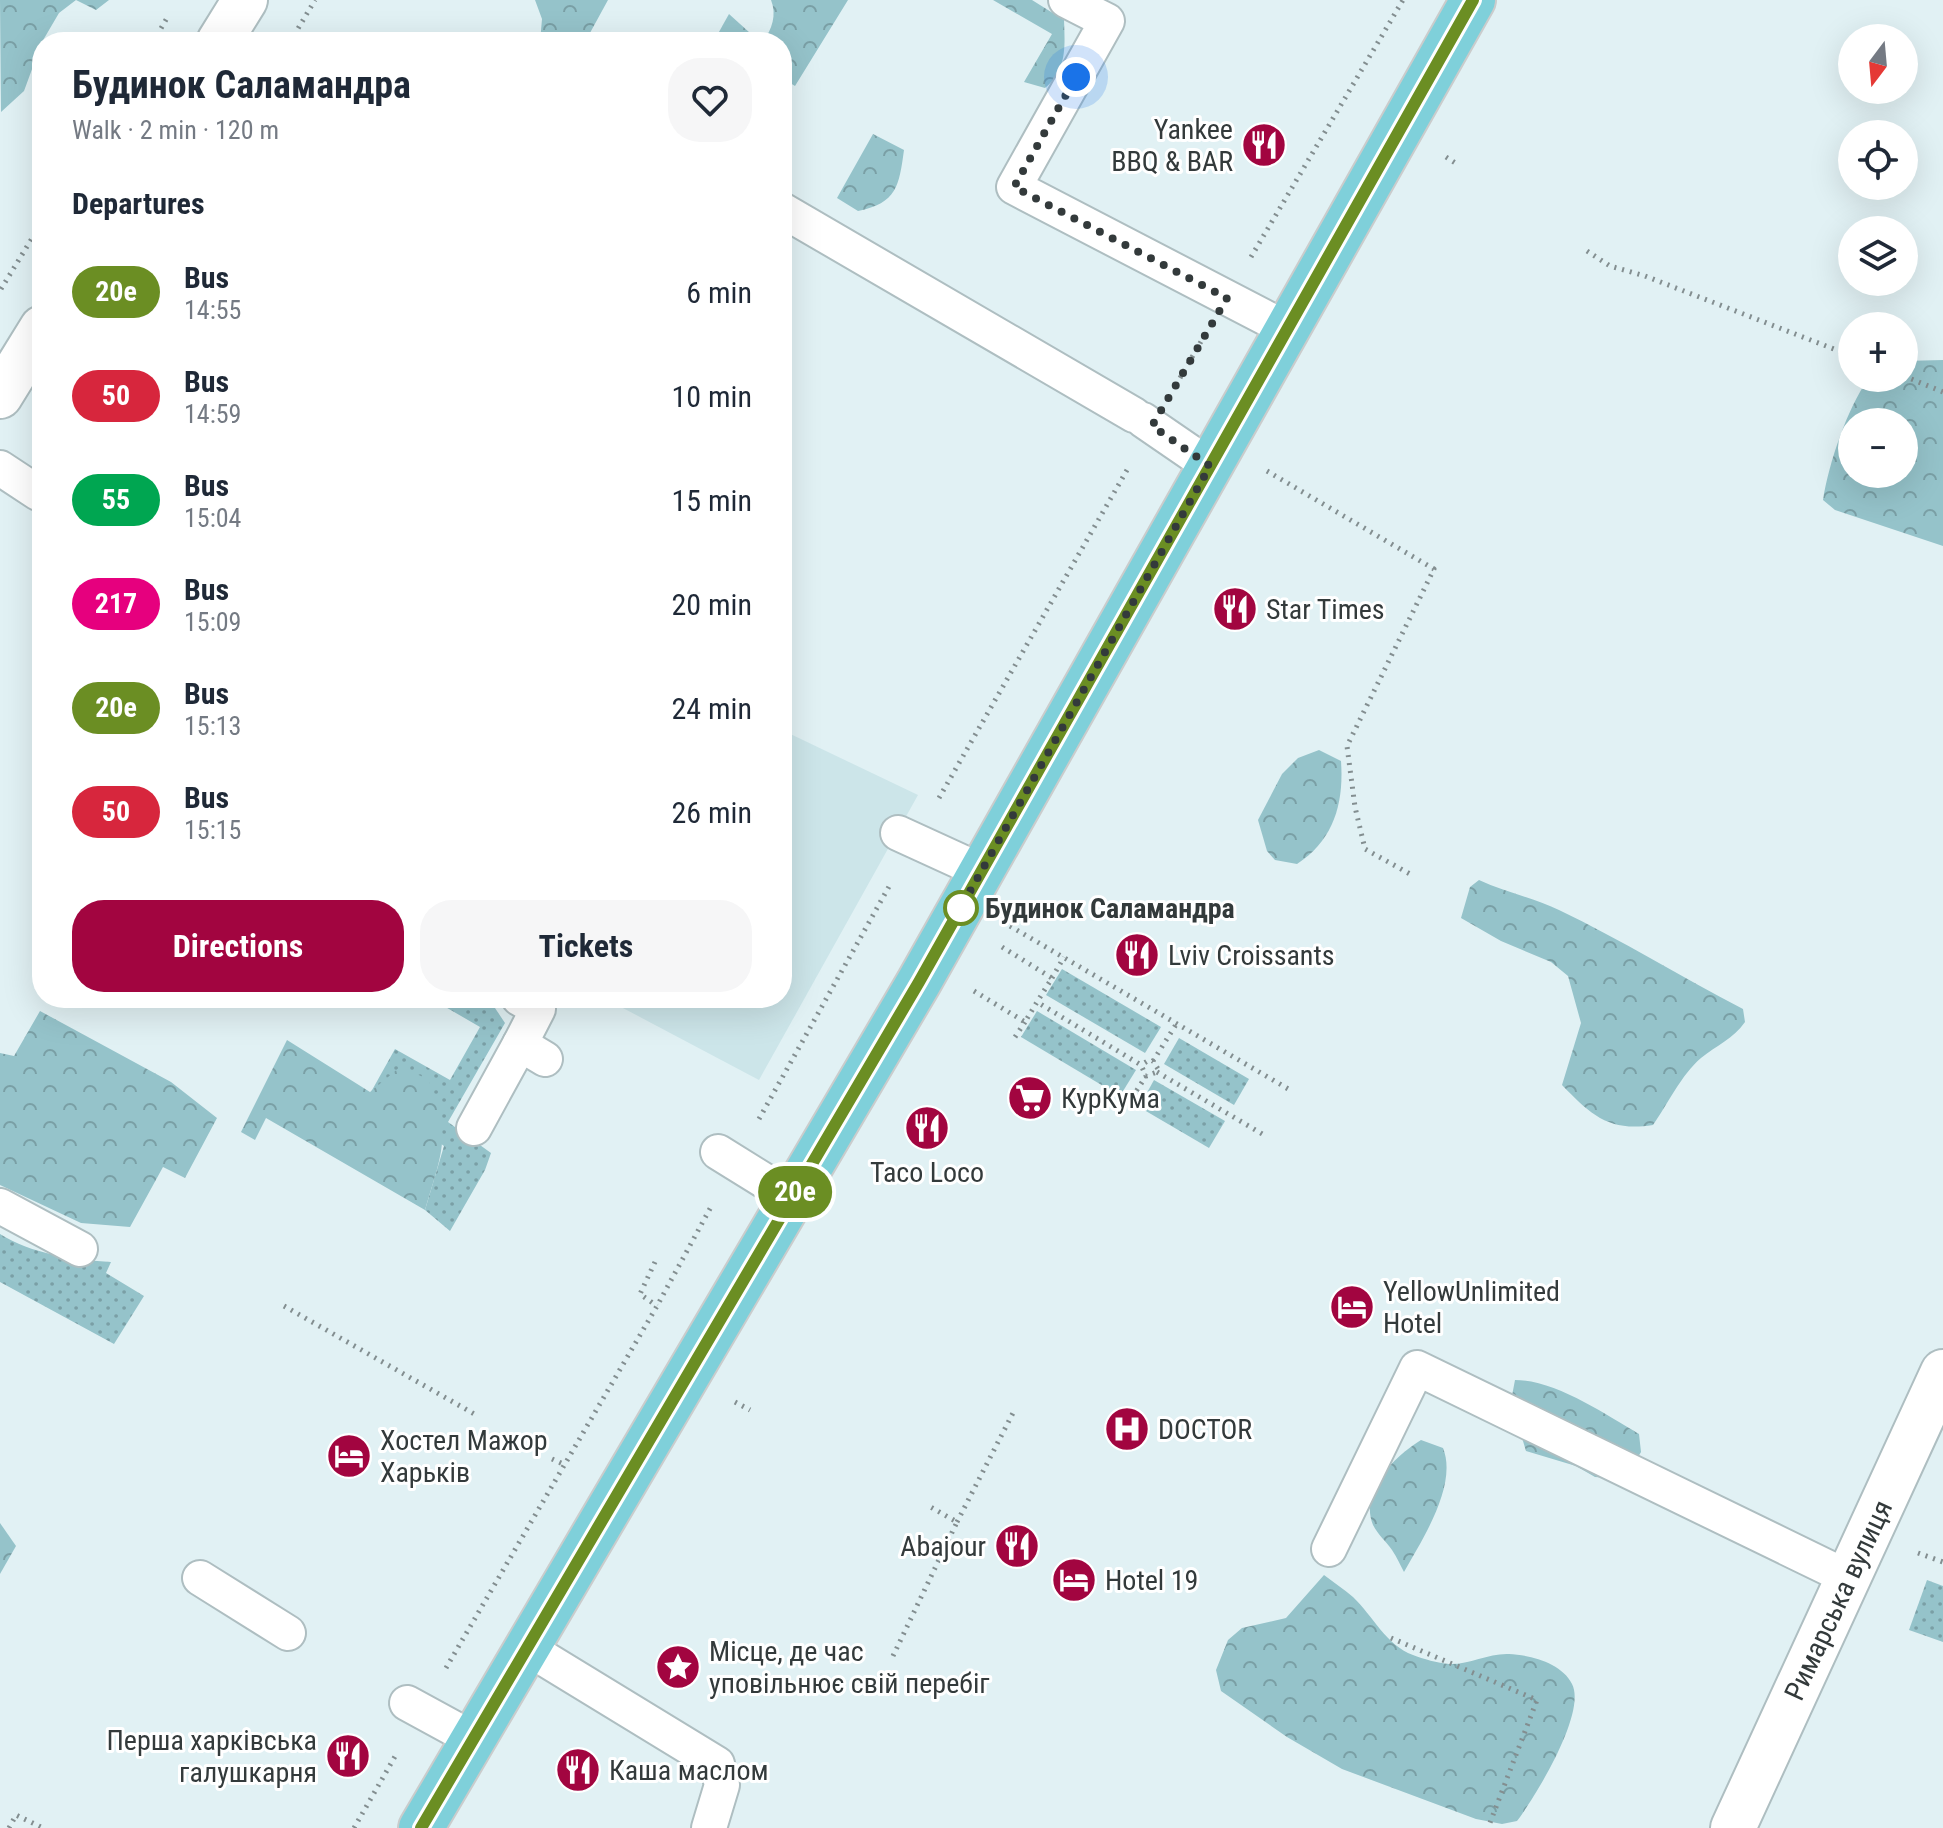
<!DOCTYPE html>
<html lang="en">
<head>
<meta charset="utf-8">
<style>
  :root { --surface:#fff; --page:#f6f6f7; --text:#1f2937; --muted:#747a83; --accent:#a20540 }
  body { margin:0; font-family:"Roboto Condensed",sans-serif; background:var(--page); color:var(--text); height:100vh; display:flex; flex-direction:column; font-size:30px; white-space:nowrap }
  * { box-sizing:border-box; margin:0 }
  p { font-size:26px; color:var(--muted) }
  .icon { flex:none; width:44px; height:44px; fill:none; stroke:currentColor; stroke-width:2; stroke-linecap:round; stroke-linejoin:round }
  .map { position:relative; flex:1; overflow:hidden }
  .sheet { position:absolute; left:32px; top:32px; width:760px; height:976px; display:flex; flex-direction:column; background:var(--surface); border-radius:32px; box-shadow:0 8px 32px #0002 }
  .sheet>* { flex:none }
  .badge { padding:0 16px; border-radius:26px; font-size:28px; line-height:52px }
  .needle { width:52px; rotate:196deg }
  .controls { position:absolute; left:1838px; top:24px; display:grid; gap:16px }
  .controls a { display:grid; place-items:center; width:80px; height:80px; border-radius:50%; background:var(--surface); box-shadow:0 8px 32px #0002; font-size:40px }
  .you { position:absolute; width:40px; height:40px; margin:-20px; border:6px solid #fff; border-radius:50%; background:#1a73e8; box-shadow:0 0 0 12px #1a73e833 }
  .map>.badge { position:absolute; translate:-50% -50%; box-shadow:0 0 0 4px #fff }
  h2 { padding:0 40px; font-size:30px; line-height:72px }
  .round { display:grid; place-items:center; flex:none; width:84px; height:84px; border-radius:32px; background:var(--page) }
  .headline { display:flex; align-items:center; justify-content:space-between; height:136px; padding:0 40px }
  h1 { font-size:38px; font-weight:700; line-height:60px }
  .cta { display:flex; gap:16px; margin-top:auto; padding:16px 40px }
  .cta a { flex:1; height:92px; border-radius:32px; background:var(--accent); color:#fff; font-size:32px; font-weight:700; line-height:92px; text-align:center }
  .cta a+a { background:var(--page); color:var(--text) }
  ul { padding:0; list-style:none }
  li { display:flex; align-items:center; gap:24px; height:104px; padding:0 40px }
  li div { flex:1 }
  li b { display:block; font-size:30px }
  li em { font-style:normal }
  li .badge { min-width:88px; font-weight:700; text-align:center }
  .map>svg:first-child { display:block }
</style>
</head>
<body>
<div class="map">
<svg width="1943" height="1828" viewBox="0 0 1943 1828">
  <defs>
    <pattern id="grass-dots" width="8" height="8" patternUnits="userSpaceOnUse" patternTransform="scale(2)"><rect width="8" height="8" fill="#95c3ca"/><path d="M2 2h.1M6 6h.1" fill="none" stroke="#7a9fa5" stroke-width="1.8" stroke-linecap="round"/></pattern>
    <pattern id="forest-crowns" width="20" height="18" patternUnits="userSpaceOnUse" patternTransform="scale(2)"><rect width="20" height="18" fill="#95c3ca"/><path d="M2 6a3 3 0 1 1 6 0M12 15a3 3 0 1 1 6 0" fill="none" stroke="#7a9fa5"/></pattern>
  </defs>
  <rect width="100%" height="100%" fill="#e1f1f4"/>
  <path fill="#cce5e9" d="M782 730 918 795 759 1080 604 998H782Z"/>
  <g fill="url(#grass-dots)">
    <path d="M1062 969 1161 1027 1145 1053 1046 995Z"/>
    <path d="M430 998H481L493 1005 505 1023 448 1122 491 1153 485 1170 450 1231 425 1210 444 1146 371 1092 395 1049 450 1080 480 1027Z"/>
    <path d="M1037 1011 1136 1070 1120 1096 1021 1037Z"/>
    <path d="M1179 1038 1249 1079 1234 1105 1164 1064Z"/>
    <path d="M1154 1080 1225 1121 1209 1148 1139 1107Z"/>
    <path d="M0 1234C31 1254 75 1260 111 1262L106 1273 144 1296 114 1344 0 1282Z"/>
    <path d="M1927 1580 1943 1586V1642L1909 1630Z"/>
  </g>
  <g fill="url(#forest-crowns)" fill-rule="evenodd">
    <path d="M0 0H109L96 10 76 0 59 13 42 42 24 91 1 112Z"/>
    <path d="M535 0H608L585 42H540L542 19Z"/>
    <path d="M771 0H848L795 86 782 78V42H763C772 29 777 15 771 0Z"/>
    <path d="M993 0H1032L1064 20C1065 47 1067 70 1045 88L1024 82 1052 34Z"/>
    <path d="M729 14 760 42H720L715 39Z"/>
    <path d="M873 134 904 150C899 186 897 203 858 211L837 198Z"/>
    <path d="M1943 360V546L1835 510 1823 500C1829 463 1847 408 1869 378H1904V361ZM1852 422H1904V474H1852Z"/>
    <path d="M1319 750 1341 761C1344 803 1334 840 1297 864L1275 860 1267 851 1258 820 1282 774 1298 758Z"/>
    <path d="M1479 880C1505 892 1534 898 1559 910 1622 940 1681 977 1743 1009L1745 1022C1733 1039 1717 1045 1701 1058 1681 1075 1668 1104 1653 1125 1609 1132 1591 1115 1562 1085L1581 1023 1568 976 1551 962 1501 941 1461 918 1470 887Z"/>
    <path d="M40 1011 171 1082 217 1118 185 1178 163 1167 130 1227 81 1223 0 1185V1053L14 1056Z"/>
    <path d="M287 1040 370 1092 400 1067 428 1079C453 1134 441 1155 425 1210L266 1118 255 1140 241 1132Z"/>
    <path d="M1515 1380C1555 1380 1605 1414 1639 1434L1641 1452 1625 1479 1595 1477 1576 1466 1526 1451 1511 1401Z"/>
    <path d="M1421 1440 1443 1448C1458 1485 1422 1540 1404 1572 1400 1565 1397 1557 1392 1550 1386 1541 1378 1535 1373 1525 1359 1491 1395 1456 1421 1440Z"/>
    <path d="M0 1523 16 1546 0 1574Z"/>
    <path d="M1324 1575C1333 1582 1344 1589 1353 1597 1373 1616 1386 1645 1413 1655 1423 1659 1438 1663 1449 1664 1468 1665 1489 1653 1509 1654 1530 1655 1562 1663 1572 1684 1587 1713 1535 1797 1517 1821L1502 1824 1476 1819 1342 1769 1287 1737 1221 1691 1216 1670 1228 1640 1242 1628 1286 1618Z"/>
  </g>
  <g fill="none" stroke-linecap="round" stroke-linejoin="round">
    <g stroke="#aebec1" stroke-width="38">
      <g id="service">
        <path d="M1066 0 1107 21 1014 187 1287 329"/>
        <path d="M782 210 1134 415"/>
        <path d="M1143 420 1210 466"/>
        <path d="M0 468 38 493"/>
        <path d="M898 833 981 871"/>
        <path d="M519 998 538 1009 520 1044"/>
        <path d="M474 1128 520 1044 545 1059"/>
        <path d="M718 1152 792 1198"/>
        <path d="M0 1206 80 1249"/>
        <path d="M1329 1549 1417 1368 1849 1578"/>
        <path d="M200 1578 288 1633"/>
        <path d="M527 1648 717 1764 722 1785 709 1828"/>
        <path d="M407 1703 473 1739"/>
      </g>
    </g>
    <g stroke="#aebec1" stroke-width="48">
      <g id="minor">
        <path d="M219 42 245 0"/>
        <path d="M0 396 42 328"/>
      </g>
    </g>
    <g stroke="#aebec1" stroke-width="48">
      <path id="tertiary" d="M1733 1828 1943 1372"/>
    </g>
    <g stroke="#cacccc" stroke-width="48">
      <path id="primary" d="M421 1828 919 982 1473 0"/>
    </g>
    <g stroke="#838e90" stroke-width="5" stroke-dasharray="2 6" stroke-linecap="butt">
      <path d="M153 42 167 18"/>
      <path d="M290 42 315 0"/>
      <path d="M1446 157 1457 164"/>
      <path d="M1587 251 1610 266 1645 276 1852 356"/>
      <path d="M1251 257 1403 0"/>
      <path d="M1 289 42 222"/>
      <path d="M1904 376 1943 392"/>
      <path d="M1176 385 1203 338"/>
      <path d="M1267 471 1434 569 1347 746 1355 807 1365 849 1410 874"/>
      <path d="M939 798 1127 470"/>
      <path d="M1010 926 1290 1090"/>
      <path d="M1002 947 1052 978 1037 1002"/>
      <path d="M1052 978 1064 957"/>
      <path d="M974 991 1025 1022 1037 1002 1141 1065 1146 1076 1157 1072 1158 1069 1153 1061 1149 1060 1141 1065"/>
      <path d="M1015 1037 1025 1022"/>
      <path d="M1153 1061 1177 1023"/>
      <path d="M1157 1072 1264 1135"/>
      <path d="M1128 1104 1146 1076"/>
      <path d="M759 1119 891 883"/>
      <path d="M655 1262 640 1294 657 1306"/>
      <path d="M284 1306 476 1415"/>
      <path d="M735 1402 750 1410"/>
      <path d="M552 1459 563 1464"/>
      <path d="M957 1522 1014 1411"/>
      <path d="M1918 1553 1943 1562"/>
      <path d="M1391 1638 1537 1700 1488 1828"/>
      <path d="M893 1656 957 1522 927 1505"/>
      <path d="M446 1668 657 1306 712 1205"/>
      <path d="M9 1828 16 1815 43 1828"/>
      <path d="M354 1828 397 1753"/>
    </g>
    <use href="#service" stroke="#fff" stroke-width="34"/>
    <use href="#minor" stroke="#fff" stroke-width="44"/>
    <use href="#tertiary" stroke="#fff" stroke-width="44"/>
    <use href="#primary" stroke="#7fd0da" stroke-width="44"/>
  </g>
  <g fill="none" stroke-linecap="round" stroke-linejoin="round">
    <g stroke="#fff" stroke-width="18">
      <path id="line" d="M421 1828 919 982 1473 0"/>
    </g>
    <use href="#line" stroke="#6b8e23" stroke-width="12"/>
    <path stroke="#333a3b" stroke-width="8" stroke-dasharray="0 14.4" d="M961 908 955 918 1210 466 1152 426 1227 298 1014 187 1076 77"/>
  </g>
  <defs>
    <g id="restaurant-disc" transform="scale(2.3)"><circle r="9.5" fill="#a20540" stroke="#fff"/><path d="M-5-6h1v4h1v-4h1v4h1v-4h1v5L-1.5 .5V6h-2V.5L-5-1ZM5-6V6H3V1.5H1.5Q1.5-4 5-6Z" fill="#fff"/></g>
    <g id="supermarket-disc" transform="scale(2.3)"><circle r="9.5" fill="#a20540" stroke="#fff"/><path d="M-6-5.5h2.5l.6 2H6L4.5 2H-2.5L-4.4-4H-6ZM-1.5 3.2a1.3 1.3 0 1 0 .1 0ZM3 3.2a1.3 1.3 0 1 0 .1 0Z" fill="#fff"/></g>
    <g id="hotel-disc" transform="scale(2.3)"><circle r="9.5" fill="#a20540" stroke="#fff"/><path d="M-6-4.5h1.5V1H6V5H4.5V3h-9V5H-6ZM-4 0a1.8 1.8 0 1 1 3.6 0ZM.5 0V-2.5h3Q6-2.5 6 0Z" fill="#fff"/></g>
    <g id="hospital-disc" transform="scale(2.3)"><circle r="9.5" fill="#a20540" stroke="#fff"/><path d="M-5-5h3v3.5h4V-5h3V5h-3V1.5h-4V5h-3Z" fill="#fff"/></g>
    <g id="sight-disc" transform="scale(2.3)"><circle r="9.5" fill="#a20540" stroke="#fff"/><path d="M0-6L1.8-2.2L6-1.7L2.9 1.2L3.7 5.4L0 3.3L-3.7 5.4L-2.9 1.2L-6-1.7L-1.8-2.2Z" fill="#fff"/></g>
  </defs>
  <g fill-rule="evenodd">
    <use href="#restaurant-disc" x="1264" y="145"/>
    <use href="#restaurant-disc" x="1235" y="609"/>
    <use href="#restaurant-disc" x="1137" y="955"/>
    <use href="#supermarket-disc" x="1030" y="1098"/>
    <use href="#restaurant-disc" x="927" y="1128"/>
    <use href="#hotel-disc" x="1352" y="1307"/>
    <use href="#hospital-disc" x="1127" y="1429"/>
    <use href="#hotel-disc" x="349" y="1456"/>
    <use href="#restaurant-disc" x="1017" y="1546"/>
    <use href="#hotel-disc" x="1074" y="1580"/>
    <use href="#sight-disc" x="678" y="1667"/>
    <use href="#restaurant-disc" x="348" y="1756"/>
    <use href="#restaurant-disc" x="578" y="1770"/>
  </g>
  <circle fill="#fff" stroke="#6b8e23" stroke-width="4" cx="961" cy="908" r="16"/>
  <g text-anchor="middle" stroke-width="6" stroke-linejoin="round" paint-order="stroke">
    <g font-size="28" fill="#333a3b" stroke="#fff" text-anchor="start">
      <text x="1233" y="139" text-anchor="end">Yankee<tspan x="1233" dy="32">BBQ &amp; BAR</tspan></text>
      <text x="1266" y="619">Star Times</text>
      <text x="1168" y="965">Lviv Croissants</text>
      <text x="1061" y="1108">КурКума</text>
      <text x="927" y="1182" text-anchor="middle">Taco Loco</text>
      <text x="1383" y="1301">YellowUnlimited<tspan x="1383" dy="32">Hotel</tspan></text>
      <text x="1158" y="1439">DOCTOR</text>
      <text x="380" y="1450">Хостел Мажор<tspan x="380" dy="32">Харьків</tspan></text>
      <text x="986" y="1556" text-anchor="end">Abajour</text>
      <text x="1105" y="1590">Hotel 19</text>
      <text x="709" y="1661">Місце, де час<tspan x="709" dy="32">уповільнює свій перебіг</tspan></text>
      <text x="317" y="1750" text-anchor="end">Перша харківська<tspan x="317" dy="32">галушкарня</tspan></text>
      <text x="609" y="1780">Каша маслом</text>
    </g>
    <g font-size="28" font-weight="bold" fill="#333a3b" stroke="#fff" text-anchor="start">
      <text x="985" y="918">Будинок Саламандра</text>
    </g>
    <g font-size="28" fill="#333a3b" stroke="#fff">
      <text transform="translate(1838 1600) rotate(-65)" y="10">Римарська вулиця</text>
    </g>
  </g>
</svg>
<div class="controls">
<a><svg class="needle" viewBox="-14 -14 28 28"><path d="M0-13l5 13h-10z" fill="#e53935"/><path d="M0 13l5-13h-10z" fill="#747a83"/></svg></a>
<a><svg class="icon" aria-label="locate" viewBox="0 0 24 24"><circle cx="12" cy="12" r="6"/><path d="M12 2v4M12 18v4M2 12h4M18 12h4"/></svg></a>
<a><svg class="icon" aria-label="layers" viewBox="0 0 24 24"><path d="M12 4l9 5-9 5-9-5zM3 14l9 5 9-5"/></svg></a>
<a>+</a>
<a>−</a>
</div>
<div class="you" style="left:1076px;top:77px"></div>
<b class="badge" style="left:795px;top:1192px;background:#6b8e23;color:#fff">20е</b>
<section class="sheet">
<div class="headline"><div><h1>Будинок Саламандра</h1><p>Walk · 2 min · 120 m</p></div><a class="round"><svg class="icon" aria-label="heart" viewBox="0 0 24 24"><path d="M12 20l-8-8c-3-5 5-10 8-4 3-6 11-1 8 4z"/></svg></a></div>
<h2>Departures</h2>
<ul>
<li><span class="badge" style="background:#6b8e23;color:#fff">20е</span><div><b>Bus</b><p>14:55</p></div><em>6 min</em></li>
<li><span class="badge" style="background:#d7263d;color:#fff">50</span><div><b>Bus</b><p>14:59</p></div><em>10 min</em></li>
<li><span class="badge" style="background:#00a651;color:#fff">55</span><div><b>Bus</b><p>15:04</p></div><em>15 min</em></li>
<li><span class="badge" style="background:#e6007e;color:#fff">217</span><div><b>Bus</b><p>15:09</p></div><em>20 min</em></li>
<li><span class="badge" style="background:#6b8e23;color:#fff">20е</span><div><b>Bus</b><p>15:13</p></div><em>24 min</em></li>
<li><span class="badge" style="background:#d7263d;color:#fff">50</span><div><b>Bus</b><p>15:15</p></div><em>26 min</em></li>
</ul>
<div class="cta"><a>Directions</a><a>Tickets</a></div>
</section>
</div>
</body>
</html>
